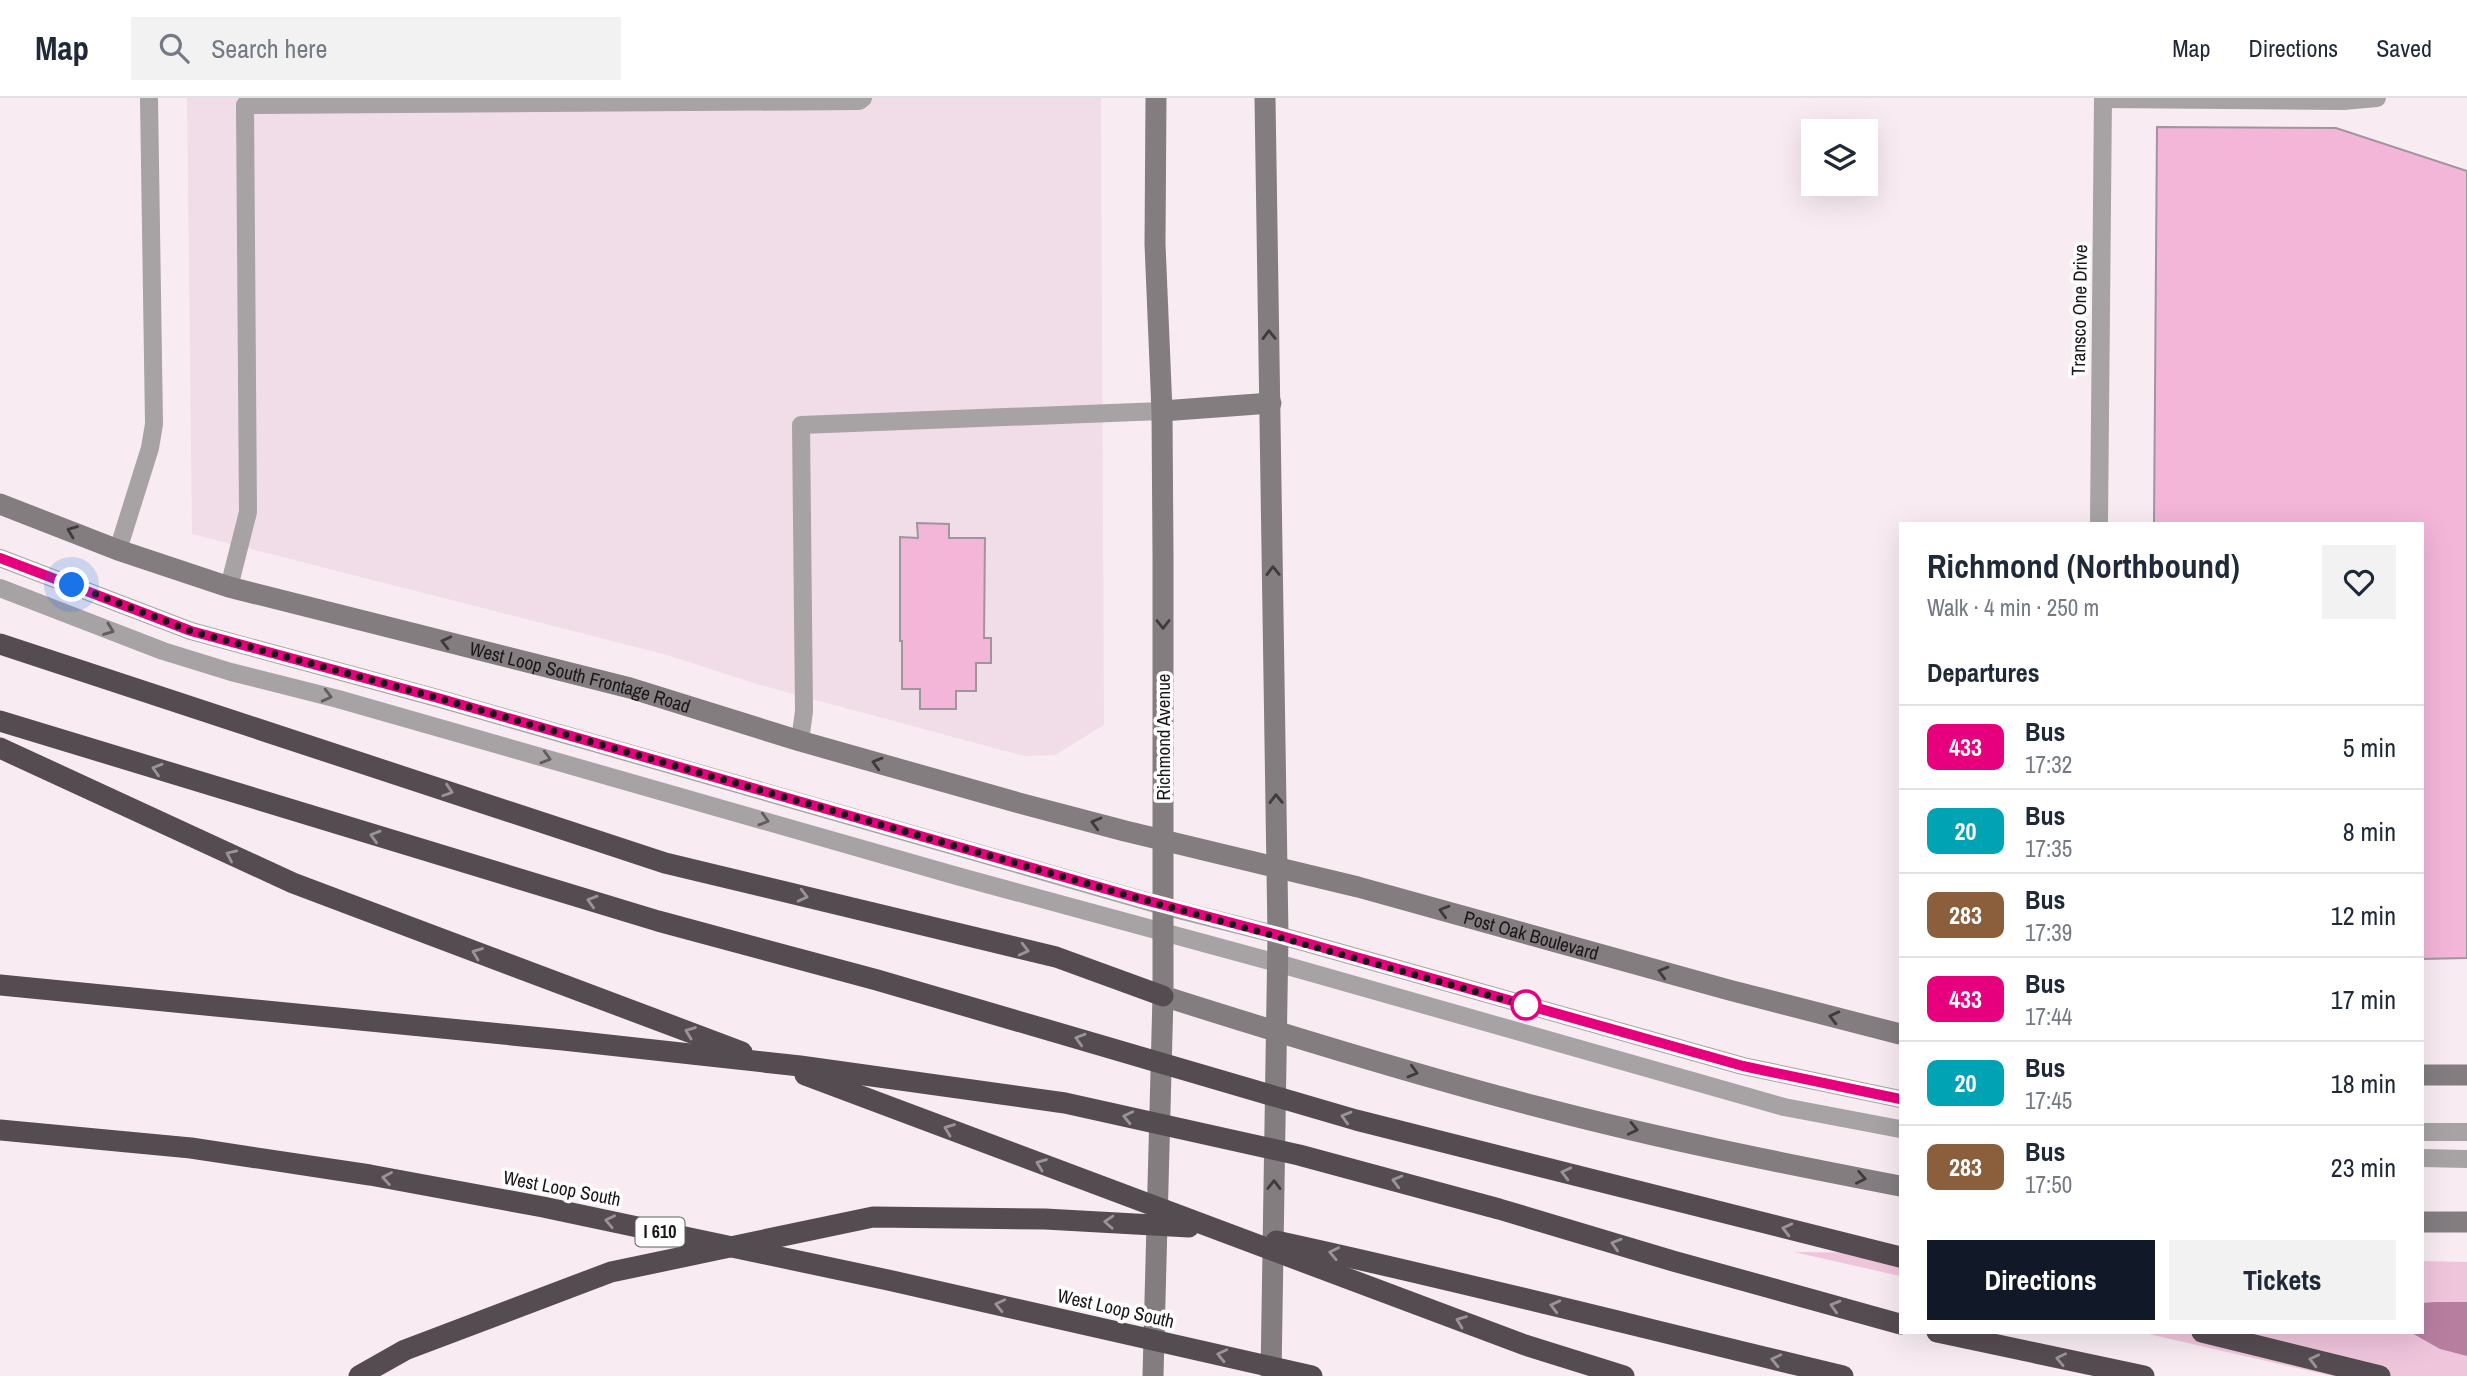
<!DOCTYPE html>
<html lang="en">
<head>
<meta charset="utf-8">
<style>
  :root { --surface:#fff; --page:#f2f2f3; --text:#1f2937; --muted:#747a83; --line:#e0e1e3; --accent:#111827 }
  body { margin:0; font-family:"Archivo Narrow",sans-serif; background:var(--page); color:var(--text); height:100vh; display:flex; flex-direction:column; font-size:26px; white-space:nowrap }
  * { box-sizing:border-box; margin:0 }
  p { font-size:23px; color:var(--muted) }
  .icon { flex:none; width:38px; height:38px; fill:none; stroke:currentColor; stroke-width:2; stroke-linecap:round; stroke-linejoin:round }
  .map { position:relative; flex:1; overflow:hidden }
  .sheet { position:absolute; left:1899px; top:424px; width:525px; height:812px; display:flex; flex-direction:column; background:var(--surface); border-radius:0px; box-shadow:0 7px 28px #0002 }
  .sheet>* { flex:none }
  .badge { padding:0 14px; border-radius:10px; font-size:24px; line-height:46px }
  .tools { position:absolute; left:1801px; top:21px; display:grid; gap:14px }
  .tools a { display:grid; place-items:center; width:77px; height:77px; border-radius:0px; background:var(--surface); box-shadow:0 7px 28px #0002; font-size:35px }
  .you { position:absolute; width:35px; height:35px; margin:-18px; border:5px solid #fff; border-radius:50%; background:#1a73e8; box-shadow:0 0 0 10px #1a73e833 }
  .map>.badge { position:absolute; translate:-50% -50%; box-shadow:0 0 0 4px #fff }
  h2 { padding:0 28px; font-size:26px; line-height:63px }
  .round { display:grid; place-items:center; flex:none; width:74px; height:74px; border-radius:0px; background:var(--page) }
  .head { display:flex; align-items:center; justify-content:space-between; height:119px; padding:0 28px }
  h1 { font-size:33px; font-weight:700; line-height:52px }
  .action { display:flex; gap:14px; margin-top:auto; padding:14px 28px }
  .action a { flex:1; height:80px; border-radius:0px; background:var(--accent); color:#fff; font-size:28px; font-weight:700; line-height:80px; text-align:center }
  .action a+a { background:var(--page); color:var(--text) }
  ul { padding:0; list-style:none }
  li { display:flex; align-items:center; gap:21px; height:84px; padding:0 28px; border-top:2px solid var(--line) }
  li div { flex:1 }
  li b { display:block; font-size:26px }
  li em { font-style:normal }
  li .badge { min-width:77px; font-weight:700; text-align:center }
  header { display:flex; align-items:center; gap:42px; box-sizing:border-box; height:98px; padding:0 35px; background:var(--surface); border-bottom:2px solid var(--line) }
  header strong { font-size:33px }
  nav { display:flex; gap:38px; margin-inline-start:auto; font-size:24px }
  .search { width:490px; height:63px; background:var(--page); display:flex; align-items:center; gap:18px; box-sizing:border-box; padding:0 24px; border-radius:0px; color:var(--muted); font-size:26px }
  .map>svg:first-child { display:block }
</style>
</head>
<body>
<header>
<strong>Map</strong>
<div class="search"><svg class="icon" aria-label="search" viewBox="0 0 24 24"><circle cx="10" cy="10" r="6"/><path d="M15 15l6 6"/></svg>Search here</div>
<nav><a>Map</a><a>Directions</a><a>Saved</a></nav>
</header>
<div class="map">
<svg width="2467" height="1278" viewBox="0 0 2467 1278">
  <rect width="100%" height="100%" fill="#f8ecf2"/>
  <path fill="#f0dde7" d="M187 0H1101L1104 627 1055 657 1024 658 760 587 667 557 192 436Z"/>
  <g fill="#efc5dc">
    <path d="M1794 1154 1900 1155V1178Z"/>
    <path d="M2422 1163 2467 1164V1278H2332L2140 1234H2422Z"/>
  </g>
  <path fill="#b87ea0" d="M2435 1204H2467V1258L2440 1251 2410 1234H2422V1205Z"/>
  <g fill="#f3b5d8" stroke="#a0959b" stroke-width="2">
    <path d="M2157 29 2336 30 2467 73V860L2422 861V425H2154Z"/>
    <path d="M917 425 949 426V440H985L984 540H991V565H976V593H956V611H920V591H902V543H900V439L918 440Z"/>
  </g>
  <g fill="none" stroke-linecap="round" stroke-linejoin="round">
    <g stroke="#a7a2a4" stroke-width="18">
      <path d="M2103 1 2343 3 2377 0"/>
      <path d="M2099 425 2103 0"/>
      <path d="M118 452 150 350 154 326 149 0"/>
      <path d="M0 460 191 533 437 600 1163 808 1278 837 1743 968 1900 1001"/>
      <path d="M229 489 248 414 245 7 859 3 863 0"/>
      <path d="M0 490 163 553 231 574 338 601 957 778 1277 865 1784 1009 1900 1031"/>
      <path d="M800 643 804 613 801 327 1162 313"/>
      <path d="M2422 1034H2467"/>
      <path d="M2422 1060 2467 1061"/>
    </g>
    <g stroke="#837d80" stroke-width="21">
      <path d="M1265 0 1278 837 1271 1278"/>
      <path d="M1162 313 1271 305"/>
      <path id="s1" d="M0 406 118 452 229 489 630 590 800 643 1019 705 1125 733 1358 789 1729 892 1900 936"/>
      <path d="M1163 898C1289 938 1415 977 1543 1010 1661 1041 1781 1065 1900 1088"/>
      <path d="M2422 977H2467"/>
      <path d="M2422 1124H2467"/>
      <path d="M1153 1278 1163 898V458L1162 313 1155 146 1156 0"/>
    </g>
    <g stroke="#554c51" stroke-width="21">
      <path d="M0 546 665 765 1056 859 1163 898"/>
      <path d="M0 623 658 823 877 882 1356 1022 1900 1159"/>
      <path d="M0 650 293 785 742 954"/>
      <path d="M0 887 563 942 800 968 1065 1005 1299 1057 1499 1111 1673 1163 1900 1226"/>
      <path d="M805 977 1525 1247 1624 1278"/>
      <path d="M0 1032 191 1050 370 1077 543 1109 888 1182 1312 1278"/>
      <path d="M1276 1143C1466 1184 1654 1233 1843 1278"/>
      <path d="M1937 1234 2144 1278"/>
      <path d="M2202 1234 2380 1278"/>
      <path d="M359 1278 405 1252 611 1174 873 1119 1045 1121 1189 1129"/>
    </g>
  </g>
  <defs><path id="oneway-chevron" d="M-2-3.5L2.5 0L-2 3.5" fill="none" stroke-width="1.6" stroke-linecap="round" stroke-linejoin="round" transform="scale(1.75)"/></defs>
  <g stroke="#3f3b3d">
    <use href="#oneway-chevron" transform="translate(1269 237) rotate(-91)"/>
    <use href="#oneway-chevron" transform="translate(72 433) rotate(-159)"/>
    <use href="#oneway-chevron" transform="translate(1273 473) rotate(-91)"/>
    <use href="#oneway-chevron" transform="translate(1163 526) rotate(90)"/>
    <use href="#oneway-chevron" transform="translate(446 544) rotate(-166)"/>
    <use href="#oneway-chevron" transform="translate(877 665) rotate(-164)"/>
    <use href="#oneway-chevron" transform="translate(1276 701) rotate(-91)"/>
    <use href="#oneway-chevron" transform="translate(1096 725) rotate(-165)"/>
    <use href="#oneway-chevron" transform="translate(1444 813) rotate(-164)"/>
    <use href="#oneway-chevron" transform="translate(1663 874) rotate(-164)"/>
    <use href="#oneway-chevron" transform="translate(1834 919) rotate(-166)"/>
    <use href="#oneway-chevron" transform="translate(1413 974) rotate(16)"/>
    <use href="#oneway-chevron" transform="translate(1633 1031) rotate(13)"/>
    <use href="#oneway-chevron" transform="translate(1861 1080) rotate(11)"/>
    <use href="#oneway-chevron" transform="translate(1274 1087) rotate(-89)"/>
  </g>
  <g stroke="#615c5e">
    <use href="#oneway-chevron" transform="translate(109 532) rotate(21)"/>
    <use href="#oneway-chevron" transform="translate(327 598) rotate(14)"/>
    <use href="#oneway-chevron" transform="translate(546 660) rotate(16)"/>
    <use href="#oneway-chevron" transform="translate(764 722) rotate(16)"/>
  </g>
  <g stroke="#999497">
    <use href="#oneway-chevron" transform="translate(157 671) rotate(-163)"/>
    <use href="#oneway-chevron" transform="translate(448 693) rotate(18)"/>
    <use href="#oneway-chevron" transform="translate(375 738) rotate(-163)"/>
    <use href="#oneway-chevron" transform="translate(231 757) rotate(-155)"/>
    <use href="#oneway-chevron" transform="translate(803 798) rotate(14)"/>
    <use href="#oneway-chevron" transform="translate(592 803) rotate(-163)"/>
    <use href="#oneway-chevron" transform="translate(1024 852) rotate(14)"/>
    <use href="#oneway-chevron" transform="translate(477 855) rotate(-159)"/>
    <use href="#oneway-chevron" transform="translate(690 934) rotate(-159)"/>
    <use href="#oneway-chevron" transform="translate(1080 941) rotate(-164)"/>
    <use href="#oneway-chevron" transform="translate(1128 1019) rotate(-167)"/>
    <use href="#oneway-chevron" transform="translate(1346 1019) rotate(-164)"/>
    <use href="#oneway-chevron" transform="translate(949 1031) rotate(-159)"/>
    <use href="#oneway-chevron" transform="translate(1041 1066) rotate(-159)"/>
    <use href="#oneway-chevron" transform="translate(1566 1075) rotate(-166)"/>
    <use href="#oneway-chevron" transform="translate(387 1080) rotate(-170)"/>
    <use href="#oneway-chevron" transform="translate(1397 1083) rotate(-165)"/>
    <use href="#oneway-chevron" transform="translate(610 1123) rotate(-168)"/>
    <use href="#oneway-chevron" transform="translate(1109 1124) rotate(-177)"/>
    <use href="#oneway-chevron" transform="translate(1787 1131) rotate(-166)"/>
    <use href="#oneway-chevron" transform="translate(1616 1146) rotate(-163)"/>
    <use href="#oneway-chevron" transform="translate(1334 1155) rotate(-168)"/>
    <use href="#oneway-chevron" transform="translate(1000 1207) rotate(-167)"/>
    <use href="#oneway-chevron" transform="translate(1555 1208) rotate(-166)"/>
    <use href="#oneway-chevron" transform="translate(1835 1208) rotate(-164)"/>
    <use href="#oneway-chevron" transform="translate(1461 1223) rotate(-159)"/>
    <use href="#oneway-chevron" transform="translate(1222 1257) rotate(-167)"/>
    <use href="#oneway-chevron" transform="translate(2061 1261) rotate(-168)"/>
    <use href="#oneway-chevron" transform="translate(1776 1262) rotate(-167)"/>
    <use href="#oneway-chevron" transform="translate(2314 1262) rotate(-166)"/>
  </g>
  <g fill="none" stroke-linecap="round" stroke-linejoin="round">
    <g stroke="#fff" stroke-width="16">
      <path id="line" d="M0 460 191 533 438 600 1141 801 1278 837 1743 968 1900 1001"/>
    </g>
    <use href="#line" stroke="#e6007e" stroke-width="10"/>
    <path stroke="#1b1719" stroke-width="7" stroke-dasharray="0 12.6" d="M72 487 191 533 438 600 1141 801 1528 908 1526 907"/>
  </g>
  <circle fill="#fff" stroke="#e6007e" stroke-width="3.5" cx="1526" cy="907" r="14"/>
  <g text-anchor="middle" stroke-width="7" stroke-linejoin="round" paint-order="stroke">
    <rect fill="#fff" stroke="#5f5d5e" stroke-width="2" x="635.5" y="1119.5" width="49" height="29" rx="5"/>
    <g font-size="18" font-weight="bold" fill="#1b1719">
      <text x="660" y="1140">I 610</text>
    </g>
    <g font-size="19" fill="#1b1719" stroke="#fff">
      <text transform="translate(2079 212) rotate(-89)" y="7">Transco One Drive</text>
      <text dy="7" stroke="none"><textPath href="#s1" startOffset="606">West Loop South Frontage Road</textPath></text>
      <text transform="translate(1163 639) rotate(-90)" y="7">Richmond Avenue</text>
      <text dy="7" stroke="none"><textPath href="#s1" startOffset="1592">Post Oak Boulevard</textPath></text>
      <text transform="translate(562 1090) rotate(11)" y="7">West Loop South</text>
      <text transform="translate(1116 1210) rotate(13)" y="7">West Loop South</text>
    </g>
  </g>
</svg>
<div class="tools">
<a><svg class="icon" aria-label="layers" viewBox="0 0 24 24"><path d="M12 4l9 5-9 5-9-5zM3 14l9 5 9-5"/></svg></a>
</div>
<div class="you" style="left:72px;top:487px"></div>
<section class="sheet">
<div class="head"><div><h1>Richmond (Northbound)</h1><p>Walk · 4 min · 250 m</p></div><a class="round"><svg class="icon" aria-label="heart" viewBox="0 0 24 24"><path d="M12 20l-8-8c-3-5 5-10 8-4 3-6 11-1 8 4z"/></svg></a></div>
<h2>Departures</h2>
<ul>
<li><span class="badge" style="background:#e6007e;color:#fff">433</span><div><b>Bus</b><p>17:32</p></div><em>5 min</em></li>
<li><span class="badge" style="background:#00a3b4;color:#fff">20</span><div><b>Bus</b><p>17:35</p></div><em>8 min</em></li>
<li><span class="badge" style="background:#8b5e3c;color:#fff">283</span><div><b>Bus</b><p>17:39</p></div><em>12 min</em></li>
<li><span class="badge" style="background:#e6007e;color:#fff">433</span><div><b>Bus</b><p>17:44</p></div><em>17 min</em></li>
<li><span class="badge" style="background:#00a3b4;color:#fff">20</span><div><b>Bus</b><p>17:45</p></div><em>18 min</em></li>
<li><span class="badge" style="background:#8b5e3c;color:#fff">283</span><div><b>Bus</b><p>17:50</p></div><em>23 min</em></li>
</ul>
<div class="action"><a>Directions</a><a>Tickets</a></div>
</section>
</div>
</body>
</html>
